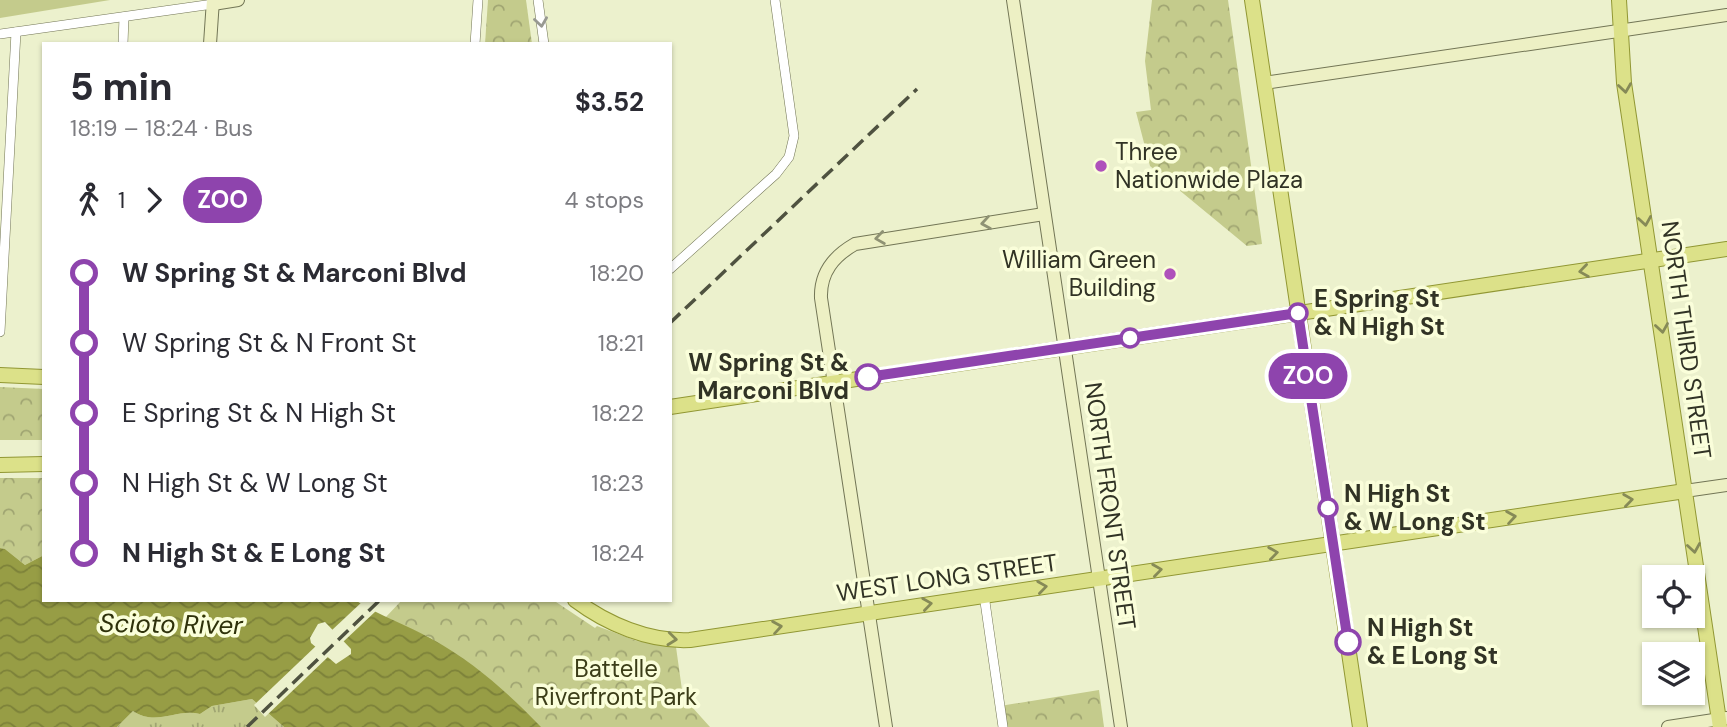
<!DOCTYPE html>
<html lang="en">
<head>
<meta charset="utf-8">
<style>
  :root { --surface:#fff; --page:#f7f7f7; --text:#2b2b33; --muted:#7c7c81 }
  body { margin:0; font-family:"DM Sans",sans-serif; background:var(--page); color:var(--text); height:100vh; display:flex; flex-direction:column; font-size:26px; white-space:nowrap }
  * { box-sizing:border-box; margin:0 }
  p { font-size:23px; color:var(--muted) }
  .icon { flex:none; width:38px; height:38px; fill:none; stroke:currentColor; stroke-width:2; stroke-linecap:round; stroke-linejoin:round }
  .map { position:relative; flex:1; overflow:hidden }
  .drawer { position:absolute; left:42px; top:42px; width:630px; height:560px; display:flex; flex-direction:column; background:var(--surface); border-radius:0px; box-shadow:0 2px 5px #0004 }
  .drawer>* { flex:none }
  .badge { padding:0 14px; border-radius:23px; font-size:24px; line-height:46px }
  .buttons { position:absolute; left:1642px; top:565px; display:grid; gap:14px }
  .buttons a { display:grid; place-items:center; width:63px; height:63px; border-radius:0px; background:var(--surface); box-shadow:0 2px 5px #0004; font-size:35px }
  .map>.badge { position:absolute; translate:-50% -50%; box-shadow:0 0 0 4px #fff }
  .legs { display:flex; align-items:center; gap:10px; height:77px; padding:0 28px; font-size:23px }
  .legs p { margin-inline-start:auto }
  .headline { display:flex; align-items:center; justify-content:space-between; height:119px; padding:0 28px }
  h1 { font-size:38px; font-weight:800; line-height:52px }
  ul { padding:0 28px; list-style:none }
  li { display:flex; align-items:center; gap:24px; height:70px; font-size:26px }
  li i { display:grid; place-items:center; width:10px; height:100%; margin:0 9px; background:currentColor }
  li i::after { content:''; width:18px; height:18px; margin:-9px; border:5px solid; border-radius:50%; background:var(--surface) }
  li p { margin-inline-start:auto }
  li:first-child i { background:linear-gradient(#0000 50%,currentColor 0) }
  li:last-child i { background:linear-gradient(currentColor 50%,#0000 0) }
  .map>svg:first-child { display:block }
</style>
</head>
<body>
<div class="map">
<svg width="1727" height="727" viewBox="0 0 1727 727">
  <defs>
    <pattern id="grass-tufts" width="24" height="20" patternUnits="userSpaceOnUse" patternTransform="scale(1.75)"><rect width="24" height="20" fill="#c4cb8c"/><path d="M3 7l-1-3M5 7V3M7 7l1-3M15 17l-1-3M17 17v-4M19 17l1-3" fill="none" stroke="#a0a572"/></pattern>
    <pattern id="park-crowns" width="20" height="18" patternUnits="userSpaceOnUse" patternTransform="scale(1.75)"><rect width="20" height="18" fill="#c4cb8c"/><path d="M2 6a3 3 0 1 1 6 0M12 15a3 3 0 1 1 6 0" fill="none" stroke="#a0a572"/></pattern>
    <pattern id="water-waves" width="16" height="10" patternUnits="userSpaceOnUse" patternTransform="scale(1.75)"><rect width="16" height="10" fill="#979d45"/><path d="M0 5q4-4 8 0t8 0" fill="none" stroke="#7c8139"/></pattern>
  </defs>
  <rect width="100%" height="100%" fill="#ecf1cd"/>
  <path fill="url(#grass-tufts)" d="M252 699 284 727H117L133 711C157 727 176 708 200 714L212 706Z"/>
  <g fill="url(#park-crowns)">
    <path d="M488 0H526L532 44H485Z"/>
    <path d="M1152 0H1228L1262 244 1247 246 1150 166 1136 112 1151 110 1145 61Z"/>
    <path d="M0 387 44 389V440H0Z"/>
    <path d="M0 478H44V555L25 565 5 549 0 548Z"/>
    <path d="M402 600H553L595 628 597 626 637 641 676 647 683 697 710 727H540L431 638 385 618Z"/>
    <path d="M1099 690 1104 727H1003L1000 706Z"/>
  </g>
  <path fill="#c4cb8c" d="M0 0H110L0 18Z"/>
  <path fill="url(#water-waves)" fill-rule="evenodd" d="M0 548 5 549 25 565 44 555V600H355C380 616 407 625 432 639 474 662 508 693 541 727H284L252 699 212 706 200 714C176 708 157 727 133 711L117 727H0ZM325 622 351 649V654L336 664 311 643 310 638 318 624Z"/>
  <g fill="#ecf1cd">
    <path d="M363 601 377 610 343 642 331 631Z"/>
    <path d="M317 645 329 656 265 717 254 705Z"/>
  </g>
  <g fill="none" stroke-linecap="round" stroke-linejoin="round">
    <g stroke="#727555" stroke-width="10">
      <g id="street">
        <path d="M538 0 544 44"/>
        <path d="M0 34 213 4"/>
        <path d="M123 44 124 17"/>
        <path d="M475 44 478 0"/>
        <path d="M670 269 776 174 789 157 794 136 775 0"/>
        <path d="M0 332 16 32"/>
        <path d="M984 595 1003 727"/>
      </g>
    </g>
    <g stroke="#727555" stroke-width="14">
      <g id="secondary">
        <path d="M1013 0 1121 727"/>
        <path d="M213 4 238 0"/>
        <path d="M210 44 213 0"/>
        <path d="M1264 83 1727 15"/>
        <path d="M1685 491 1727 485"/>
        <path d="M886 727 821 298C820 272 834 256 855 244L1044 214"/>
        <path d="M1668 727 1727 718"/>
      </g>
    </g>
    <g stroke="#919733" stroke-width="16">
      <g id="primary">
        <path d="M1252 0 1360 727"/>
        <path d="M1619 0 1624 83 1720 727"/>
        <path d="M0 375 44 377"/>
        <path d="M670 407 1727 249"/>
        <path d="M0 465 44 464"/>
        <path d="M575 600C607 624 649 642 690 640L1685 491"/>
      </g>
    </g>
    <use href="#street" stroke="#fff" stroke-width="9"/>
    <use href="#secondary" stroke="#edf0c4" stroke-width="12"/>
    <use href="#primary" stroke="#dce189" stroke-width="14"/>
    <g stroke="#4f5240" stroke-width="3.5" stroke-dasharray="14 7" stroke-linecap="butt">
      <path d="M670 323 917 89"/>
      <path d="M247 727 380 600"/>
    </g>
  </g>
  <defs><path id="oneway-chevron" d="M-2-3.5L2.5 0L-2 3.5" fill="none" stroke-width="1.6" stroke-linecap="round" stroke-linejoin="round" transform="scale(1.75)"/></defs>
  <use stroke="#989992" href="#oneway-chevron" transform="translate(541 22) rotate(82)"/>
  <g stroke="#868a57">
    <use href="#oneway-chevron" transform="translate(1625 88) rotate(82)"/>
    <use href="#oneway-chevron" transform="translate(1645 221) rotate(81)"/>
    <use href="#oneway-chevron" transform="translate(1584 271) rotate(172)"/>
    <use href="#oneway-chevron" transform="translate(1662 328) rotate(81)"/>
    <use href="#oneway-chevron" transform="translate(1628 500) rotate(-8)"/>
    <use href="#oneway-chevron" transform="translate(1511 517) rotate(-9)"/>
    <use href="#oneway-chevron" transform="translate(1694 548) rotate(81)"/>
    <use href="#oneway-chevron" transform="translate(1273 553) rotate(-8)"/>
    <use href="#oneway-chevron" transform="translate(1157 570) rotate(-8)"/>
    <use href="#oneway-chevron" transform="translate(1042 587) rotate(-8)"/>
    <use href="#oneway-chevron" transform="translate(927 604) rotate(-8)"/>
    <use href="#oneway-chevron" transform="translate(777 627) rotate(-9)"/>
    <use href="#oneway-chevron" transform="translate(672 639) rotate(6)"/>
  </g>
  <g stroke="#8f9274">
    <use href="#oneway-chevron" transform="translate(986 223) rotate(171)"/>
    <use href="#oneway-chevron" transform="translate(880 238) rotate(172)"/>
  </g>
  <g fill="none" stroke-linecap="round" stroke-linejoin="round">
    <g stroke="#fff" stroke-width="16">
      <path id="line-1" d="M868 377 1298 313 1348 642"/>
    </g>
    <use href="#line-1" stroke="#8e44ad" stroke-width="10"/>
  </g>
  <g fill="#af51bb" stroke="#fafeda" stroke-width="2.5">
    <circle cx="1101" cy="166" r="7"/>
    <circle cx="1170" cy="274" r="7"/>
  </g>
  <g fill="#fff" stroke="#8e44ad" stroke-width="3.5">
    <circle cx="1298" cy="313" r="9"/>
    <circle cx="1130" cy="338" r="9"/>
    <circle cx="868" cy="377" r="12"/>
    <circle cx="1328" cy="508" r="9"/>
    <circle cx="1348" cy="642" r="12"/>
  </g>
  <g text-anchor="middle" stroke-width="7" stroke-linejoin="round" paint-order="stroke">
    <g font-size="24" fill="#313325" stroke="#fafeda" text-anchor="start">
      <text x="1115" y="160">Three<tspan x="1115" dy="28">Nationwide Plaza</tspan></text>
      <text x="1156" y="268" text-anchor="end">William Green<tspan x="1156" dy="28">Building</tspan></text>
    </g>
    <g font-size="24" font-weight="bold" fill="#313325" stroke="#fafeda" text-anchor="start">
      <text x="1314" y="307">E Spring St<tspan x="1314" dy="28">&amp; N High St</tspan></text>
      <text x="849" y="371" text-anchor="end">W Spring St &amp;<tspan x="849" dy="28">Marconi Blvd</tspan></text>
      <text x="1344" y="502">N High St<tspan x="1344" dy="28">&amp; W Long St</tspan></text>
      <text x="1367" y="636">N High St<tspan x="1367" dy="28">&amp; E Long St</tspan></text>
    </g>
    <g font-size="24" fill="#313325" stroke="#fafeda">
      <text transform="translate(1686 340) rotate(82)" y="8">NORTH THIRD STREET</text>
      <text transform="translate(1110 506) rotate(82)" y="8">NORTH FRONT STREET</text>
      <text transform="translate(947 578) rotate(-8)" y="8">WEST LONG STREET</text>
    </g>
    <g font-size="24" fill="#3b3d18" stroke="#fafeda">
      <text x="616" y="677">Battelle<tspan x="616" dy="28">Riverfront Park</tspan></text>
    </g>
    <g font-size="26" font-style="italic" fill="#2e310a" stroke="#fafeda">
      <text transform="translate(171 624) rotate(1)" y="9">Scioto River</text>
    </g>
  </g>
</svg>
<div class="buttons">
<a><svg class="icon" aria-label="locate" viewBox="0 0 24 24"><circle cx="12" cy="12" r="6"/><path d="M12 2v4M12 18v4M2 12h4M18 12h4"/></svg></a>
<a><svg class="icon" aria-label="layers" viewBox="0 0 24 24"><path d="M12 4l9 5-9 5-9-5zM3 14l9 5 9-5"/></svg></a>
</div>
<b class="badge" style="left:1308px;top:376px;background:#8e44ad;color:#fff">ZOO</b>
<section class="drawer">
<div class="headline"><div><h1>5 min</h1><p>18:19 – 18:24 · Bus</p></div><b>$3.52</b></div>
<div class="legs"><svg class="icon" aria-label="walk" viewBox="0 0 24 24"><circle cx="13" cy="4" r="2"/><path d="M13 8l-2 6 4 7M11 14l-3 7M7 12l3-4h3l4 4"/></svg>1<svg class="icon" aria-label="forward" viewBox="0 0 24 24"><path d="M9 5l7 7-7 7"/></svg><b class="badge" style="background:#8e44ad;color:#fff">ZOO</b><p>4 stops</p></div>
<ul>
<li><i style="color:#8e44ad"></i><b>W Spring St &amp; Marconi Blvd</b><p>18:20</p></li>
<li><i style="color:#8e44ad"></i><span>W Spring St &amp; N Front St</span><p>18:21</p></li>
<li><i style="color:#8e44ad"></i><span>E Spring St &amp; N High St</span><p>18:22</p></li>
<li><i style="color:#8e44ad"></i><span>N High St &amp; W Long St</span><p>18:23</p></li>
<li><i style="color:#8e44ad"></i><b>N High St &amp; E Long St</b><p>18:24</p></li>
</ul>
</section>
</div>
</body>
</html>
